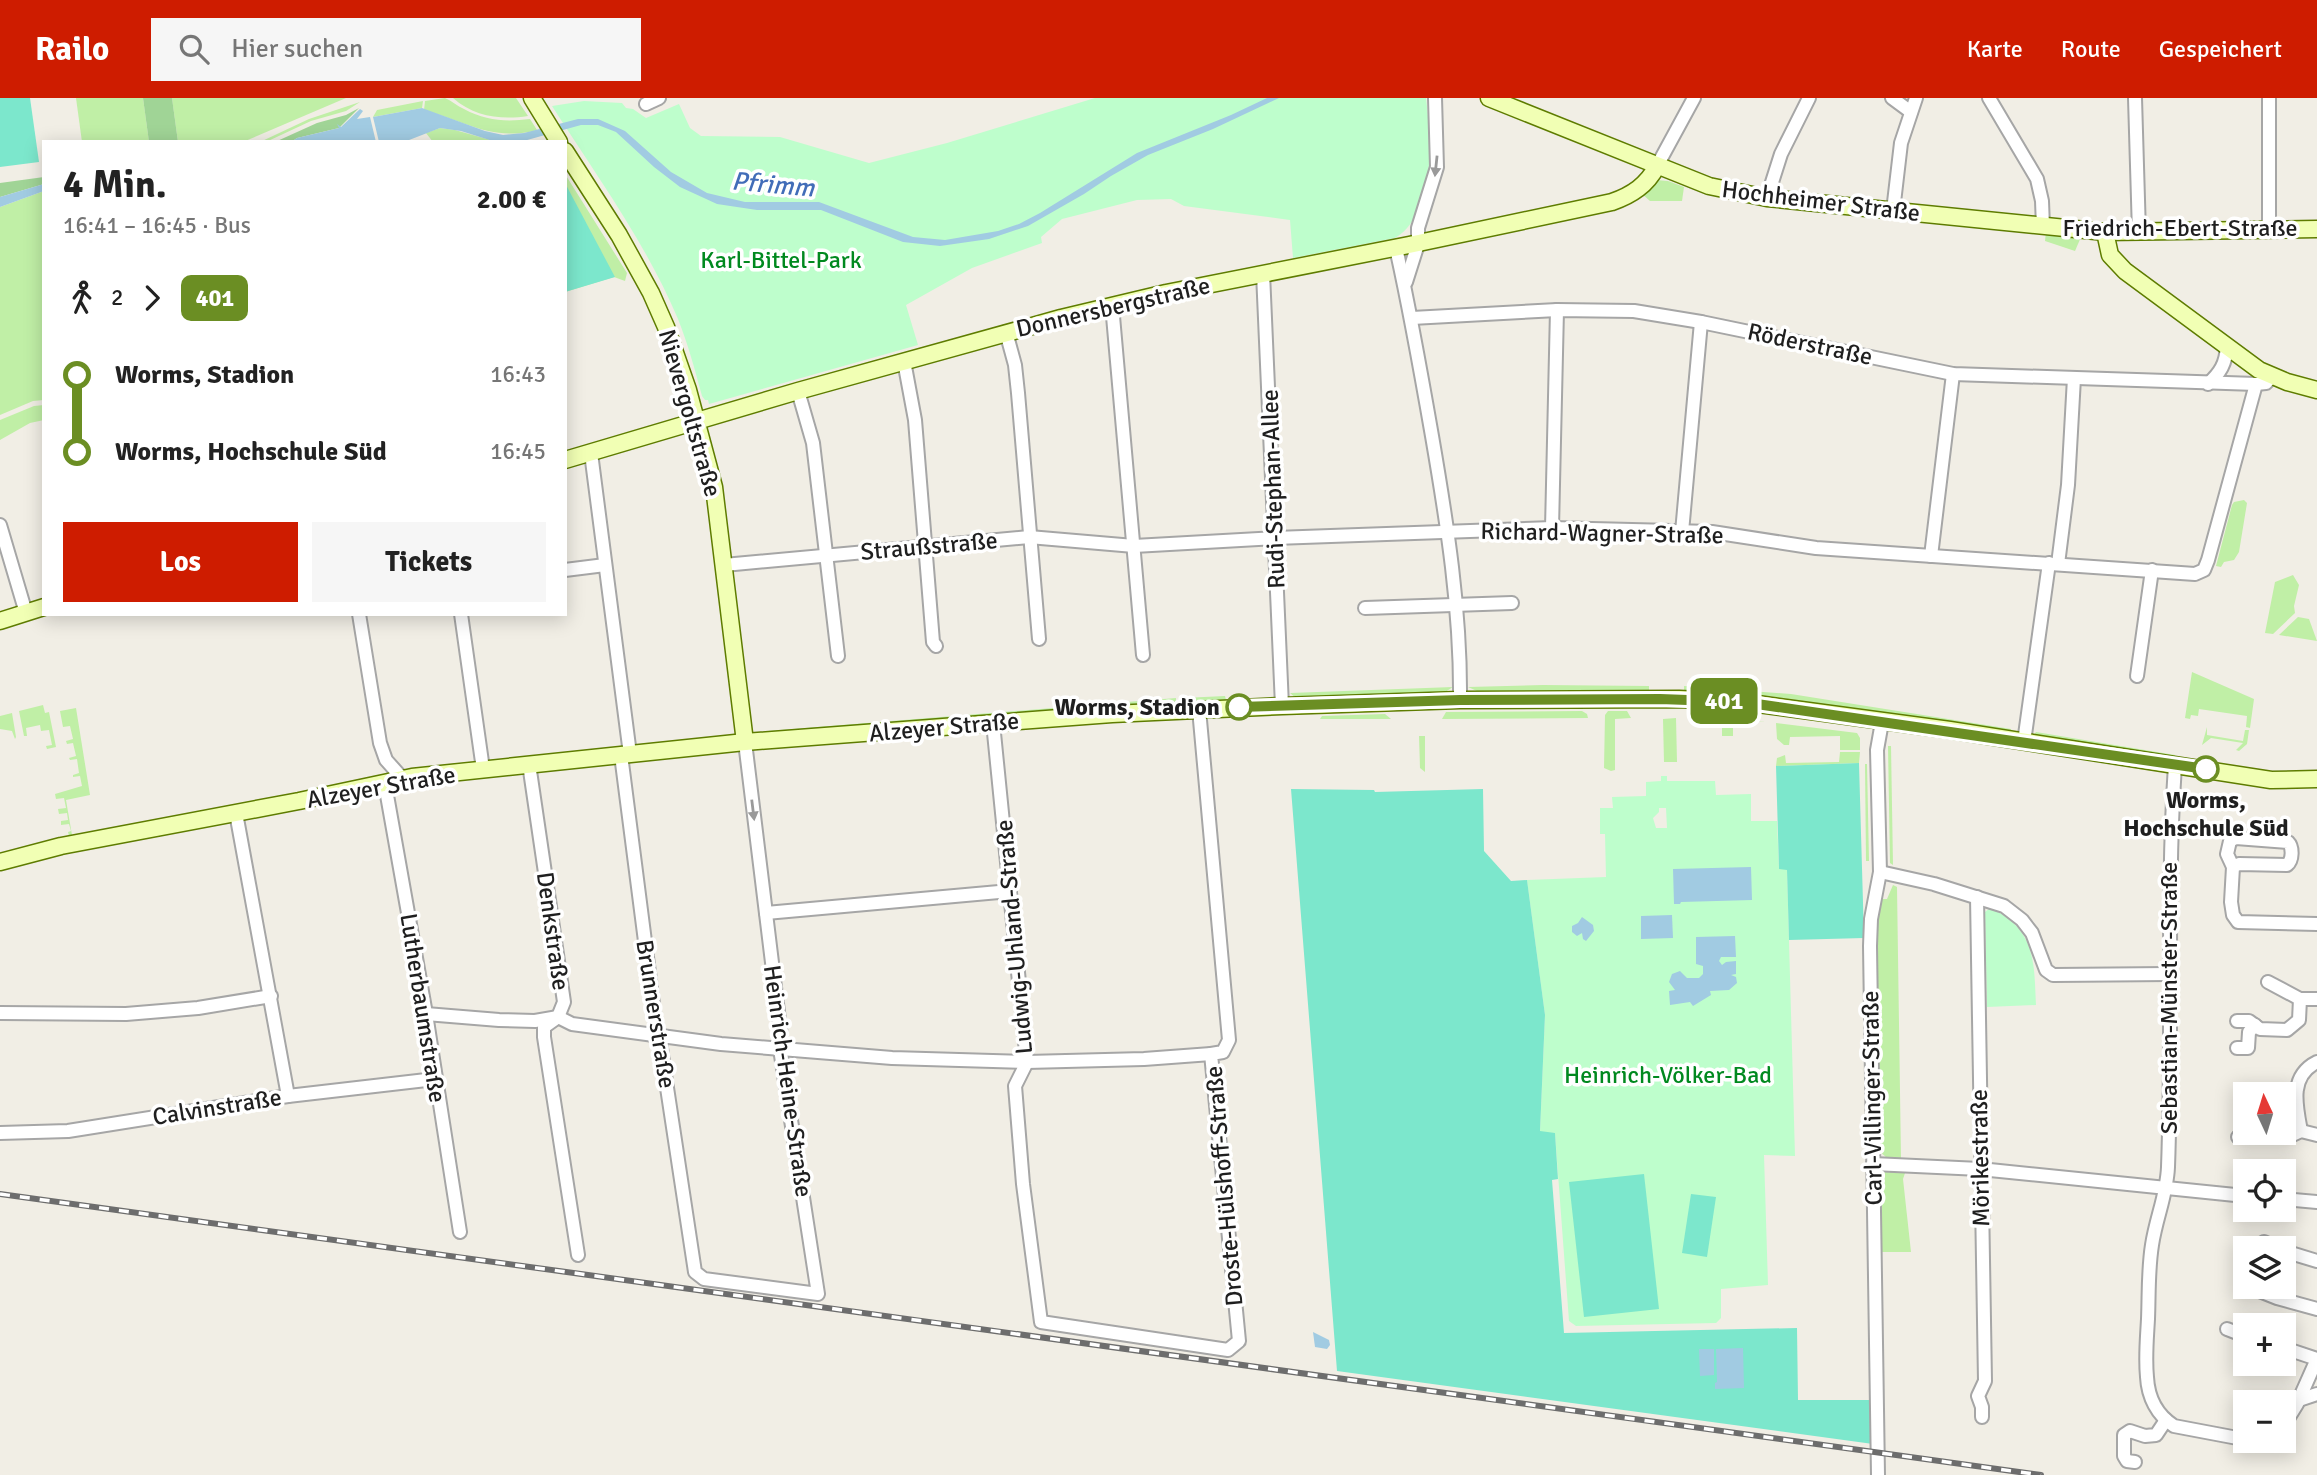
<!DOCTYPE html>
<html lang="de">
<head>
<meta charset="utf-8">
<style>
  :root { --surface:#fff; --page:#f6f6f6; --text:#222; --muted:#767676; --accent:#ce1c00 }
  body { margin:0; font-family:Signika,sans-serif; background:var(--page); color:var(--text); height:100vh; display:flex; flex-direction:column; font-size:26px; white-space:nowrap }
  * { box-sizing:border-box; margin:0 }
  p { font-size:23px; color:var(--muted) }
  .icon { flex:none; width:38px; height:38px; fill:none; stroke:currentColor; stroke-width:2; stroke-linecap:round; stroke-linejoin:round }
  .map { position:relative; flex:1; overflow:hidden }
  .panel { position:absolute; left:42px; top:42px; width:525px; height:476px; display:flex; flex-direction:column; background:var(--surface); border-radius:0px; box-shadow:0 4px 18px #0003 }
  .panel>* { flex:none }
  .badge { padding:0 14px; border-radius:10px; font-size:24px; line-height:46px }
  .needle { width:46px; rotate:356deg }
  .controls { position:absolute; left:2233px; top:984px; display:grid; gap:14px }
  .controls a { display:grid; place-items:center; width:63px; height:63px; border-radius:0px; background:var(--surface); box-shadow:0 4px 18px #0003; font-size:35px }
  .map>.badge { position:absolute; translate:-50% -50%; box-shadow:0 0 0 4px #fff }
  .legs { display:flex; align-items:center; gap:10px; height:77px; padding:0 21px; font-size:23px }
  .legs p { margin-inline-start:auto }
  .head { display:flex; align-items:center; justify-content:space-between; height:119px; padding:0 21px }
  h1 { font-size:38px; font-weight:800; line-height:52px }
  .button { display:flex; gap:14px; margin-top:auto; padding:14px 21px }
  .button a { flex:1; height:80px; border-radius:0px; background:var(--accent); color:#fff; font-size:28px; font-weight:800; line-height:80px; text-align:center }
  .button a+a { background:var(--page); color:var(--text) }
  ul { padding:0 21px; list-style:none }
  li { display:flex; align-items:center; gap:24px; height:77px; font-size:26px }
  li i { display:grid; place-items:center; width:10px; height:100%; margin:0 9px; background:currentColor }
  li i::after { content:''; width:18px; height:18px; margin:-9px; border:5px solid; border-radius:50%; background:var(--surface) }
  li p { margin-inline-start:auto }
  li:first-child i { background:linear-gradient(#0000 50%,currentColor 0) }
  li:last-child i { background:linear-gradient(currentColor 50%,#0000 0) }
  header { display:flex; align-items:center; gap:42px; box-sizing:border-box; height:98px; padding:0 35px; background:var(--accent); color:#fff }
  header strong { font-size:33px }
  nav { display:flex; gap:38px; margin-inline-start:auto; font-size:24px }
  .search { width:490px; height:63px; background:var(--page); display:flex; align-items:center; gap:18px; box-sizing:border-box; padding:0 24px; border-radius:0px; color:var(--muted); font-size:26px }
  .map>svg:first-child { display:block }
</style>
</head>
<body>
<header>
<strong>Railo</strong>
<div class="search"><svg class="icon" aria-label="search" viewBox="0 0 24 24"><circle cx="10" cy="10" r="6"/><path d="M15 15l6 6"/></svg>Hier suchen</div>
<nav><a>Karte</a><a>Route</a><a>Gespeichert</a></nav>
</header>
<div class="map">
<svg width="2317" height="1377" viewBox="0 0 2317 1377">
  <rect width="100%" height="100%" fill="#f1eee5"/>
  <g fill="#c0efa6">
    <path d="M76 0H143L149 44H82Z"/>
    <path d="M172 0H346L243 44H178Z"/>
    <path d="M445 0C452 3 457 8 464 11 486 23 506 24 530 21L537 32C494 44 464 23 424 12L425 3Z"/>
    <path d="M453 0H516L528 18C502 22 474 19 453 0Z"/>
    <path d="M423 3 422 10 373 19 377 12Z"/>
    <path d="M360 4 346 13 311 23 266 44H260L309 21Z"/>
    <path d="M440 30 455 32 498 44H433L426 35Z"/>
    <path d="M565 76 627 175 625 183 614 179 565 194Z"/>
    <path d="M1656 82 1668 83 1684 89 1682 103H1650L1641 95Z"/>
    <path d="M44 93V302L33 303 0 317V109Z"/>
    <path d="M2046 134 2081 139 2075 153 2045 143Z"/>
    <path d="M44 307V322L30 325 0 342V322L34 308Z"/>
    <path d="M2244 402 2247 405 2239 454 2234 462 2224 464 2221 469 2216 468 2232 407 2234 404Z"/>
    <path d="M2293 477 2299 487 2294 508 2295 515 2273 536 2265 535 2275 484Z"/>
    <path d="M2298 519 2309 521 2317 543 2279 537Z"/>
    <path d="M2192 574 2254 601 2250 630 2246 629 2247 618 2199 611 2198 618 2191 617 2190 621 2185 620Z"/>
    <path d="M1543 587 1649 588V593H1477L1468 589Z"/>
    <path d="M1684 588 1791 596 2011 631 2010 635 1769 598 1684 593Z"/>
    <path d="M1453 589 1445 594 1296 600 1290 595Z"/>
    <path d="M1225 598 1226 602 1183 605V600Z"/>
    <path d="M1176 600V605L768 636V633Z"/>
    <path d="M43 607 45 615 49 614 56 649 47 651 46 648 52 647 49 632 41 633 40 627 26 630 27 638H24L19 613Z"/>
    <path d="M76 610 90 697 66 702 72 737 69 738 68 734 71 733 69 726 61 727V723L68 722 67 715 59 716 58 711 66 710 64 700 56 701 55 696 82 688 80 678 73 679V677L79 675 77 661 70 662 69 660 76 658 73 645 67 646 66 643 73 641 70 628 63 629 60 613Z"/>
    <path d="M1582 613 1587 616 1588 620 1442 621 1446 614Z"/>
    <path d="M1608 613H1627L1631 620 1615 621V672L1611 673 1604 670 1605 617Z"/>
    <path d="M12 615 16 639 15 641 12 633 0 631V618Z"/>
    <path d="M1385 616 1391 621H1320L1322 618Z"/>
    <path d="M1676 620 1677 664H1664L1663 621Z"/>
    <path d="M1722 621 1766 624 1733 623V638H1722Z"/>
    <path d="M1776 625 1857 635 1860 640V652H1840V638L1790 639 1789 647H1784L1777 641Z"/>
    <path d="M2207 629V637L2243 643 2245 632H2249L2247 646 2239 653 2236 652 2243 645 2211 640 2202 647Z"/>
    <path d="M2036 634 2175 657 2174 661 2038 639 2034 637Z"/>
    <path d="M1419 638H1425V674L1420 670Z"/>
    <path d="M1888 648H1891L1893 767 1890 765Z"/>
    <path d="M1840 654H1860L1859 665 1776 668 1777 660 1785 657 1786 665 1839 664Z"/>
    <path d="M1865 666H1867L1869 763H1866Z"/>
    <path d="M1893 787 1897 789 1901 1062 1887 1060 1878 1052 1874 848 1878 812 1882 801H1887Z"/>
    <path d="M1882 1072 1910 1073 1905 1075 1903 1081 1911 1154H1879V1076Z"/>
  </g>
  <g fill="#a0d496">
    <path d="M143 0H172L178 44H149Z"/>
    <path d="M359 10 339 30 297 40 291 44H275L317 25 346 17Z"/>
    <path d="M44 79V86L0 99V85Z"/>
  </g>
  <g fill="#befecc" fill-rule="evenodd">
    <path d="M1095 0H1426C1431 44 1434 62 1420 105 1415 120 1409 132 1395 140L1293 160 1290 122 1184 108 1171 101 1137 102 1062 121 1041 139 1042 145 972 170 906 207 918 247 709 306 708 302H705L702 298C695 272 688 246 678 221 646 145 596 77 552 8L584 3 622 5 626 10 633 11 646 20 679 6 690 30 701 38 780 39 869 65 947 45Z"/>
    <path d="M1661 678H1667V683H1715L1716 697 1751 696V723H1777L1779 771H1787L1795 1058 1764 1057 1768 1187 1721 1191V1220L1716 1225 1576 1228 1569 1223 1555 1036 1540 1034 1545 917 1527 782 1606 779 1605 736H1600V710H1613L1612 699 1646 698V684L1661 683ZM1659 710H1666L1667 730H1656L1653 720 1659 714Z"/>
    <path d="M1990 810C2036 831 2034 864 2036 907L1987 909 1985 814Z"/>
  </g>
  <g fill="#7ce7cc">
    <path d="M0 0H30L39 64 0 69Z"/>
    <path d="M565 85 615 179 565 194Z"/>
    <path d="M1859 665 1864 840 1789 842 1787 772 1779 771 1776 668Z"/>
    <path d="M1291 691 1374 692 1375 694 1483 691 1484 753 1511 783 1527 782 1545 917 1540 1033 1555 1035 1558 1081 1552 1082 1564 1235 1797 1230 1798 1302H1873V1346L1337 1273Z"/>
    <path d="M1644 1076 1659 1211 1584 1219 1569 1084Z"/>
    <path d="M1691 1096 1716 1099 1707 1159 1682 1155Z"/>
  </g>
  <g fill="#a1cbe2">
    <path d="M1267 0H1279L1213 31 1148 57 1111 78 1084 96 1028 128 989 141 940 148 903 144 821 112H757L717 106 680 89 654 69 616 34 598 27H581L520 44H496L461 33 440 30 404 44H379L373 19 422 10 485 33 503 37 524 35 578 21H598L625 33 671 74 707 95 745 104H819L913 139 945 142 998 133 1019 126 1040 115 1137 55 1231 17Z"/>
    <path d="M360 11 363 13 357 21 370 19 376 44H291L297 40 339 30 337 26 341 29Z"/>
    <path d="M44 86V93L0 109V99Z"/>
    <path d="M1751 769 1752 802 1681 804 1680 806H1674L1673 771Z"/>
    <path d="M1672 817 1673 840 1641 841V818Z"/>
    <path d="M1582 819 1593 827 1594 833 1586 843 1583 841 1582 835 1577 838 1572 834V828L1578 825Z"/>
    <path d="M1735 838 1736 859H1721L1719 863 1722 867 1726 864 1736 863V876L1731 877 1736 879 1737 885 1729 892 1710 893 1711 897 1693 908 1690 904 1670 907 1669 893 1675 892 1669 884 1672 876 1680 873 1687 880H1699L1703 876V868L1696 866V839Z"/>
    <path d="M1313 1234 1329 1242 1330 1247 1327 1251 1315 1249Z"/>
    <path d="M1743 1250 1744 1290 1715 1291V1285L1717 1284 1716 1251Z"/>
    <path d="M1699 1251H1714V1277L1700 1278Z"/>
  </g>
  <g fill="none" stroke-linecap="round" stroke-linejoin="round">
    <g stroke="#a6a6a6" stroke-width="16">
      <g id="street">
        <path d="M1892 0 1911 14"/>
        <path d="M1989 0 2037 81 2042 103 2043 129"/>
        <path d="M2135 0 2139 135"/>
        <path d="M646 6 659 0"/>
        <path d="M1657 68 1694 0"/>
        <path d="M1767 100 1781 56 1809 0"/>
        <path d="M1893 113 1901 45 1916 0"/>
        <path d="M2269 132V0"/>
        <path d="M1396 150C1410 212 1421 275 1432 338 1447 425 1461 513 1460 602"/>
        <path d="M1263 175 1282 608"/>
        <path d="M1406 184 1418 146V130L1437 69 1435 0"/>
        <path d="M1112 207 1143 557"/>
        <path d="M1412 220 1557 212 1634 213 1701 224 1953 276 2256 286 2266 285 2272 278"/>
        <path d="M1006 234 1015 267 1018 295 1039 541"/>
        <path d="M904 263 915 322 933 544 936 548"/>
        <path d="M2208 286C2220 275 2226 266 2227 248"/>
        <path d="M798 293 813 345 838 558"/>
        <path d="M591 355 630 656"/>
        <path d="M0 427 26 515"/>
        <path d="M1552 430 1557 212"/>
        <path d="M1682 434 1701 224"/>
        <path d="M1931 458 1953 276"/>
        <path d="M2058 466 2068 387 2074 280"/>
        <path d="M724 467 1029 439 1134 448 1275 440 1552 430 1712 434 1816 450 2195 476 2204 472 2208 462 2256 286"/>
        <path d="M565 472 605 467"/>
        <path d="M1365 510 1512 505"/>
        <path d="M359 516 380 645 386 662 403 681"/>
        <path d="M461 516 483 671"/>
        <path d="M2137 578 2152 472"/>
        <path d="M993 625 1027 964 1015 988 1023 1086 1041 1224 1228 1252 1239 1243 1211 956 1223 954 1229 942 1199 611"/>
        <path d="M2024 644 2049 465"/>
        <path d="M621 657 655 921 659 937 695 1174 704 1181 818 1196 780 951 781 938 745 644"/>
        <path d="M529 666 564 904 558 919 544 929V939L578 1157"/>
        <path d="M2175 667C2166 801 2173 935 2168 1069 2167 1096 2156 1120 2152 1147 2148 1172 2149 1196 2148 1221 2147 1240 2145 1259 2147 1279 2148 1299 2157 1317 2174 1328L2248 1342"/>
        <path d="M385 686 426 916 460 1134"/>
        <path d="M236 715 288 998"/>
        <path d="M2233 769 2239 766 2287 767C2293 762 2293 749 2288 744L2236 740 2230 743 2227 756 2233 769 2231 804 2233 817 2238 824 2317 826"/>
        <path d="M1880 774 1934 786 2004 808 2022 822 2032 835 2046 872 2053 877 2170 876"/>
        <path d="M1977 799 1985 1283 1978 1298 1982 1309V1319"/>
        <path d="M766 815 1010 793"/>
        <path d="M2268 884 2300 901"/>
        <path d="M0 915 126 916 198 910 271 898"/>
        <path d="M426 916 499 922 535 923 558 919 572 926 721 946 892 960 1027 964 1144 961 1211 956"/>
        <path d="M2237 923H2249L2260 931 2287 932 2299 922 2300 901H2317"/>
        <path d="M2237 950H2248L2249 934 2255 927"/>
        <path d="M2301 1033C2296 1007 2289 978 2317 964"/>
        <path d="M0 1035 68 1033 288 998 435 981"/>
        <path d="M2238 1039H2288L2301 1033 2317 1037"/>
        <path d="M1873 1066 1980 1071 2245 1098"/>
        <path d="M2284 1101 2317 1104"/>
        <path d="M2264 1144 2277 1150"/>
        <path d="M2284 1153 2317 1163"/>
        <path d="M2247 1188 2277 1200 2317 1211"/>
        <path d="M2227 1231 2245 1238"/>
        <path d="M2284 1250 2317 1261"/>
        <path d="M2299 1302 2317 1296"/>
        <path d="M2284 1327 2297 1306 2317 1261"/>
        <path d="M2135 1364 2127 1363 2124 1358V1337L2130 1333 2145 1338 2156 1337 2166 1322"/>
        <path d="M1878 1377 1870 848 1871 821 1880 774 1877 652 1882 624"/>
      </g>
    </g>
    <g stroke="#5e7c00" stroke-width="19">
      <g id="secondary">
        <path d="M532 0 559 44"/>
        <path d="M1489 0 1709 88 1767 100 2105 134 2317 131"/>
        <path d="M565 53 619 137 651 195 666 229 688 292 714 389 745 644"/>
        <path d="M2105 134 2110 157 2125 173 2259 272 2287 284 2317 292"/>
        <path d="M565 362 798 293 1061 220 1166 195 1409 147 1612 104C1632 97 1647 87 1657 68"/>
        <path d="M0 523 44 509"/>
        <path d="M0 764 61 748 299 703 412 679 745 644 1112 616 1282 608 1460 602 1679 601 1743 604 1950 632 2271 682 2317 681"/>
      </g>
    </g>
    <use href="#street" stroke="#fff" stroke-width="12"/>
    <use href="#secondary" stroke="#f1ffb4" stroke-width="16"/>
    <g stroke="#6d6d6d" stroke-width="6">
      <path id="rail" d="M0 1096 2041 1377"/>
    </g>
    <use href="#rail" stroke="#fff" stroke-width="3.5" stroke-dasharray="10" stroke-linecap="butt"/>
  </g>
  <defs><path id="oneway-solid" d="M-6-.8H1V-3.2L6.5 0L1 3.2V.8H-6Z" transform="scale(1.75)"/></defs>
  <g fill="#9a9a9a">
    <use href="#oneway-solid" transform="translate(1436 68) rotate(96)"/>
    <use href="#oneway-solid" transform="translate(753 712) rotate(83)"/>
  </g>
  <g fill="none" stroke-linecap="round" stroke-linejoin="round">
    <g stroke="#fff" stroke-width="16">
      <path id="line-1" d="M1239 609 1460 602 1660 601 1743 604 2206 671"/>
    </g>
    <use href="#line-1" stroke="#6b8e23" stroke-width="10"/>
  </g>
  <g fill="#fff" stroke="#6b8e23" stroke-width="3.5">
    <circle cx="1239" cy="609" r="12"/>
    <circle cx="2206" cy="671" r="12"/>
  </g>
  <g text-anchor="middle" stroke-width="7" stroke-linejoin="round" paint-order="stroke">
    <g font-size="24" fill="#1f1f1f" stroke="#fff">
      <text transform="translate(1821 103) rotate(7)" y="8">Hochheimer Straße</text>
      <text x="2180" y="138">Friedrich-Ebert-Straße</text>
      <text transform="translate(1113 209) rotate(-13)" y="8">Donnersbergstraße</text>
      <text transform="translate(1810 246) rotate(12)" y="8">Röderstraße</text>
      <text transform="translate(690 315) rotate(74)" y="8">Nievergoltstraße</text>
      <text transform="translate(1273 391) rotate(-92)" y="8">Rudi-Stephan-Allee</text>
      <text transform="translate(1602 435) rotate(1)" y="8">Richard-Wagner-Straße</text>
      <text transform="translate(929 448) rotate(-5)" y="8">Straußstraße</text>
      <text transform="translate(944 629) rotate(-5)" y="8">Alzeyer Straße</text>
      <text transform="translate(381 689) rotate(-10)" y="8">Alzeyer Straße</text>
      <text transform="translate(553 833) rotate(82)" y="8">Denkstraße</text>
      <text transform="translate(1014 839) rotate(-95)" y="8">Ludwig-Uhland-Straße</text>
      <text transform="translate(2169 900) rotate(-90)" y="8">Sebastian-Münster-Straße</text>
      <text transform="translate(423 910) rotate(81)" y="8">Lutherbaumstraße</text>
      <text transform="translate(656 916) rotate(81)" y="8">Brunnerstraße</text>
      <text transform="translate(788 983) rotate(82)" y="8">Heinrich-Heine-Straße</text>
      <text transform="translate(1872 1000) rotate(-91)" y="8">Carl-Villinger-Straße</text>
      <text transform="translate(217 1009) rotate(-9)" y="8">Calvinstraße</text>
      <text transform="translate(1980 1060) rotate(-91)" y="8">Mörikestraße</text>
      <text transform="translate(1224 1088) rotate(-95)" y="8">Droste-Hülshoff-Straße</text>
    </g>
    <g font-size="24" fill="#01891f" stroke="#fff">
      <text x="781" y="170">Karl-Bittel-Park</text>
      <text x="1668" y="985">Heinrich-Völker-Bad</text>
    </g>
    <g font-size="24" font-weight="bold" fill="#1f1f1f" stroke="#fff" text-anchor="end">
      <text x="1220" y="617">Worms, Stadion</text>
      <text x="2206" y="710" text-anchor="middle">Worms,<tspan x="2206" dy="28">Hochschule Süd</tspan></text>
    </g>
    <g font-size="26" font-style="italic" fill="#426db8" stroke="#fff">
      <text transform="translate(773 86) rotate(5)" y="9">Pfrimm</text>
    </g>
  </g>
</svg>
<div class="controls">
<a><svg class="needle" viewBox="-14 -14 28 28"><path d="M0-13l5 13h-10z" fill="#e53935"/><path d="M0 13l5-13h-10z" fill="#767676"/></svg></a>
<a><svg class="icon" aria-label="locate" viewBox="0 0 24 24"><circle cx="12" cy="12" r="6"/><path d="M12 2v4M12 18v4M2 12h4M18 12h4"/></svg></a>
<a><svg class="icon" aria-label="layers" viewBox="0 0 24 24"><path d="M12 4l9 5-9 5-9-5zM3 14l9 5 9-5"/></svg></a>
<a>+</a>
<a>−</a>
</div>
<b class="badge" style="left:1724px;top:603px;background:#6b8e23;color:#fff">401</b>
<section class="panel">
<div class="head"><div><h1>4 Min.</h1><p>16:41 – 16:45 · Bus</p></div><b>2.00 €</b></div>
<div class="legs"><svg class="icon" aria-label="walk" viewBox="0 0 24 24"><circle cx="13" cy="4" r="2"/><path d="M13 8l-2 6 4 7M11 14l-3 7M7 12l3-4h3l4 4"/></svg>2<svg class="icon" aria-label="forward" viewBox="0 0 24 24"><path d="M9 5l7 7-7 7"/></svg><b class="badge" style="background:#6b8e23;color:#fff">401</b></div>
<ul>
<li><i style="color:#6b8e23"></i><b>Worms, Stadion</b><p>16:43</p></li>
<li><i style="color:#6b8e23"></i><b>Worms, Hochschule Süd</b><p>16:45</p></li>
</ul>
<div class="button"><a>Los</a><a>Tickets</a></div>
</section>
</div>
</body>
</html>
